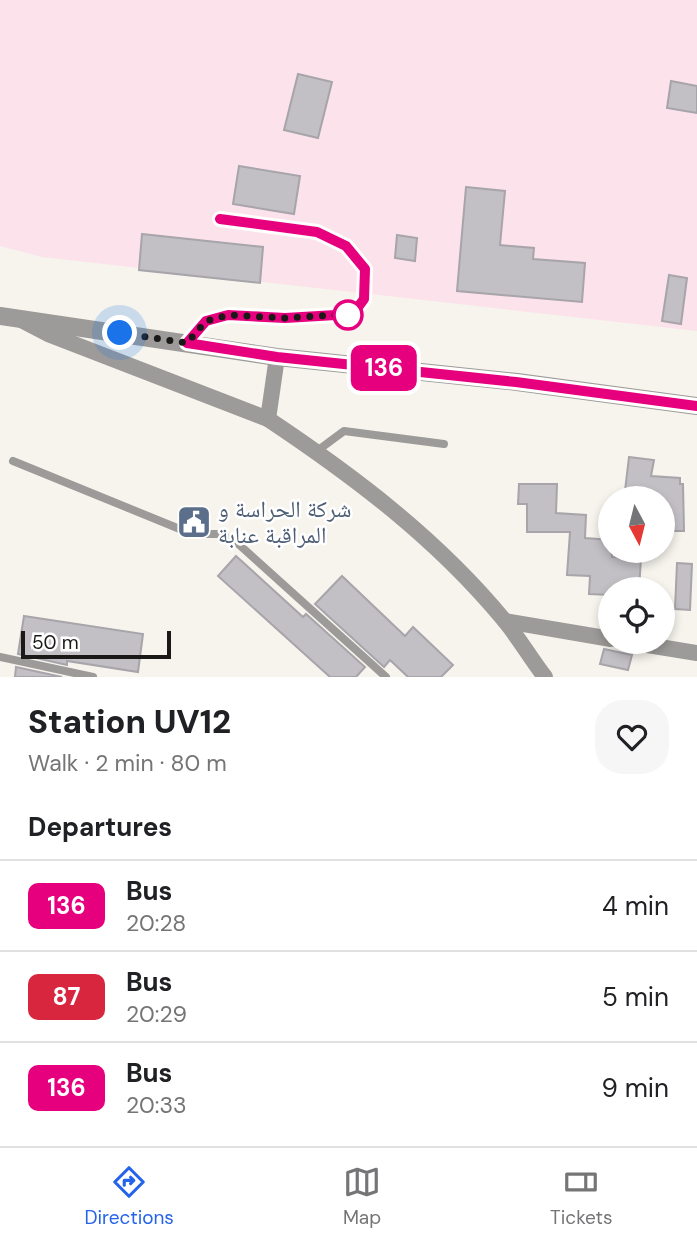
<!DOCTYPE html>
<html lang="en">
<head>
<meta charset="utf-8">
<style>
  :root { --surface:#fff; --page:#f6f6f6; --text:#202124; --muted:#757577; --line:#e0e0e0; --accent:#2563eb }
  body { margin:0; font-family:"DM Sans","Noto Naskh Arabic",sans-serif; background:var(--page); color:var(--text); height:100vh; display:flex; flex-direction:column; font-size:26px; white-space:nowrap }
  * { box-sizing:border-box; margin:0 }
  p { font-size:23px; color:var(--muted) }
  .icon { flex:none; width:38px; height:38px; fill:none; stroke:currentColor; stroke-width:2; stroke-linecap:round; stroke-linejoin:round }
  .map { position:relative; height:677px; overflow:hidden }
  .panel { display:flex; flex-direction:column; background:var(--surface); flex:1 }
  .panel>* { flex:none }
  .badge { padding:0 14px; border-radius:10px; font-size:24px; line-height:46px }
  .needle { width:46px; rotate:173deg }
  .buttons { position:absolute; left:598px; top:486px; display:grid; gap:14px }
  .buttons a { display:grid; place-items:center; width:77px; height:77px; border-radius:50%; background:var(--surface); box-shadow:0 4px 10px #0003; font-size:35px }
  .scale { position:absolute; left:21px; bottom:18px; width:150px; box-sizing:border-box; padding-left:7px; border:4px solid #1a1917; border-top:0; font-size:19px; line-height:24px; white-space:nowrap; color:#1a1917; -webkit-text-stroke:5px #fff; paint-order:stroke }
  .you { position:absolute; width:35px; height:35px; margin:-18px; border:5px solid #fff; border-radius:50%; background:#1a73e8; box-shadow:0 0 0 10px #1a73e833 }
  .map>.badge { position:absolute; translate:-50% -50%; box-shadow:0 0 0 4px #fff }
  h2 { padding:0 28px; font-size:26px; line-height:63px }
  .round { display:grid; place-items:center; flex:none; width:74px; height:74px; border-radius:28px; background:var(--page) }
  .summary { display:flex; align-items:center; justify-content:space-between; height:119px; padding:0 28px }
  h1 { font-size:33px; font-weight:800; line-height:52px }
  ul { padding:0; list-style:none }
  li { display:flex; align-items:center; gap:21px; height:91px; padding:0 28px; border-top:2px solid var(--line) }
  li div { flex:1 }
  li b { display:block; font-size:26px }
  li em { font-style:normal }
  li .badge { min-width:77px; font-weight:700; text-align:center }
  .dock { display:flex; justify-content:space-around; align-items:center; height:98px; border-top:2px solid var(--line); background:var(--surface); font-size:19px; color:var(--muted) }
  .dock a { display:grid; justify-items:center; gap:4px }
  .dock .on { color:var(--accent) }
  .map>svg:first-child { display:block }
</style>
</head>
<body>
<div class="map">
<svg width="697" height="677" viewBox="0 0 697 677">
  <rect width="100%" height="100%" fill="#f6f4ed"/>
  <path fill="#fce2ea" d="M0 0H697V331L42 257 0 246Z"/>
  <g fill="#c2bfc5" stroke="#a7a4aa" stroke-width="2">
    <path d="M298 74 332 82 318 138 284 130Z"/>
    <path d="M671 81 697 86V113L667 108Z"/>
    <path d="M239 166 300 176 294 214 233 204Z"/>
    <path d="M466 187 505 191 500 245 534 248 533 259 585 263 582 302 457 291Z"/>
    <path d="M142 234 263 247 260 283 139 270Z"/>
    <path d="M397 235 417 238 415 261 395 258Z"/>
    <path d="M669 275 687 278 681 324 662 321Z"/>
    <path d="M629 457 654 460 651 476 680 478V484H683L684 531H663V499H624Z"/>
    <path d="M519 484H557L556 513 586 515 585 538 611 540 612 557 641 558 639 590H611V595L589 594 590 576 567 575 570 532H527V504H518Z"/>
    <path d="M236 556 303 617 306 614 365 667 356 677H330L218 576Z"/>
    <path d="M677 563 692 564 690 610 675 609Z"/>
    <path d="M342 576 405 636 413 627 453 665 441 677H408L390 660 384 667 315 604Z"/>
    <path d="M24 616 143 634 138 672 67 661V665L18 654Z"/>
    <path d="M604 649 632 655 628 670 600 664Z"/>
    <path d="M16 667 62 677H15Z"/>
  </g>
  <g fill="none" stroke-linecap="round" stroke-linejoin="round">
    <g stroke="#9d9b99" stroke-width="8">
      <path d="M187 343 206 321 228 315 285 318 353 314 364 299 365 269 346 245 317 231 221 219"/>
      <path d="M317 451 344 431 444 444"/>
      <path d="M13 461 192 534H218L234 540 386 677"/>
      <path d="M0 657 93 677"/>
    </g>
    <g stroke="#9d9b99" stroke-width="16">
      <path d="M23 321 48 334 268 419"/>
      <path d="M277 357 268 419C355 477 437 539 504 620 519 638 531 659 545 677"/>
      <path d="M505 621 611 639"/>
      <path d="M629 642 697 653"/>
    </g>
    <path stroke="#9d9b99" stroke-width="18" d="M0 316 277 357 517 382 697 406"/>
  </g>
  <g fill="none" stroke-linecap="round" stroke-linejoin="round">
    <g stroke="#fff" stroke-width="16">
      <path id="line" d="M220 219 317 232 346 246 365 269 364 299 353 314 285 318 228 315 206 321 187 343 277 357 516 382 697 406"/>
    </g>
    <use href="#line" stroke="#e6007e" stroke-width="10"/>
    <path stroke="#1a1917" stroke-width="7" stroke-dasharray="0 12.6" d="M120 333 187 343 206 321 228 315 285 318 353 314 348 315"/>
  </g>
  <defs>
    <g id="civic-square" transform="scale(1.75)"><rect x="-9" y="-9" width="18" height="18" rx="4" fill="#5c6f8a" stroke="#fff"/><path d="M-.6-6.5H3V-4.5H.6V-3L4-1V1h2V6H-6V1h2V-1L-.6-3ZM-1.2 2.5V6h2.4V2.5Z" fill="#fff"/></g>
  </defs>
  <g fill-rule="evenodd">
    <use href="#civic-square" x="194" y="522"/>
  </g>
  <circle fill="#fff" stroke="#e6007e" stroke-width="3.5" cx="348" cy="315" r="14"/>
  <g text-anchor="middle" stroke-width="5" stroke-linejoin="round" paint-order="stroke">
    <g font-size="23" fill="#4e5e75" stroke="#fff" text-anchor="start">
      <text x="218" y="517">شركة الحراسة و<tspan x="218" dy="26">المراقبة عنابة</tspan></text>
    </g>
  </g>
</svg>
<div class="buttons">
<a><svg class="needle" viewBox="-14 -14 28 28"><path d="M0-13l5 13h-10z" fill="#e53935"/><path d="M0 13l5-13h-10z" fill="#757577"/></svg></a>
<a><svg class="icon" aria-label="locate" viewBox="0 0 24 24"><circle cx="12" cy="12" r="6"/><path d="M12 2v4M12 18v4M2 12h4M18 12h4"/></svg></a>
</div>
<div class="scale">50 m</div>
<div class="you" style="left:120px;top:333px"></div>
<b class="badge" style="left:384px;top:368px;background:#e6007e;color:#fff">136</b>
</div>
<section class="panel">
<div class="summary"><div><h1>Station UV12</h1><p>Walk · 2 min · 80 m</p></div><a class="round"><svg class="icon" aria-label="heart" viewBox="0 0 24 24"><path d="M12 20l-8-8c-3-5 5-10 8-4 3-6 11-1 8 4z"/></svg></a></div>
<h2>Departures</h2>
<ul>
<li><span class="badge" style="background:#e6007e;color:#fff">136</span><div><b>Bus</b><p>20:28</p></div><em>4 min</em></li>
<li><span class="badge" style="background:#d7263d;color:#fff">87</span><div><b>Bus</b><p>20:29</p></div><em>5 min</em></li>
<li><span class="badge" style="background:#e6007e;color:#fff">136</span><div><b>Bus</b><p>20:33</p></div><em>9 min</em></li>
</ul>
</section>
<nav class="dock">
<a class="on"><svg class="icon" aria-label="directions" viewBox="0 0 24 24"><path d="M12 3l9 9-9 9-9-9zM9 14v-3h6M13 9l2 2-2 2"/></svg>Directions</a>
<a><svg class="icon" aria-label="map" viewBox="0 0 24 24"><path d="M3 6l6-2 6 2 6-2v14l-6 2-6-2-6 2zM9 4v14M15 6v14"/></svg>Map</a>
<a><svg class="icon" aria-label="tickets" viewBox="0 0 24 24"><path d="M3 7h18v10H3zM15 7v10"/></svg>Tickets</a>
</nav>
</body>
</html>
